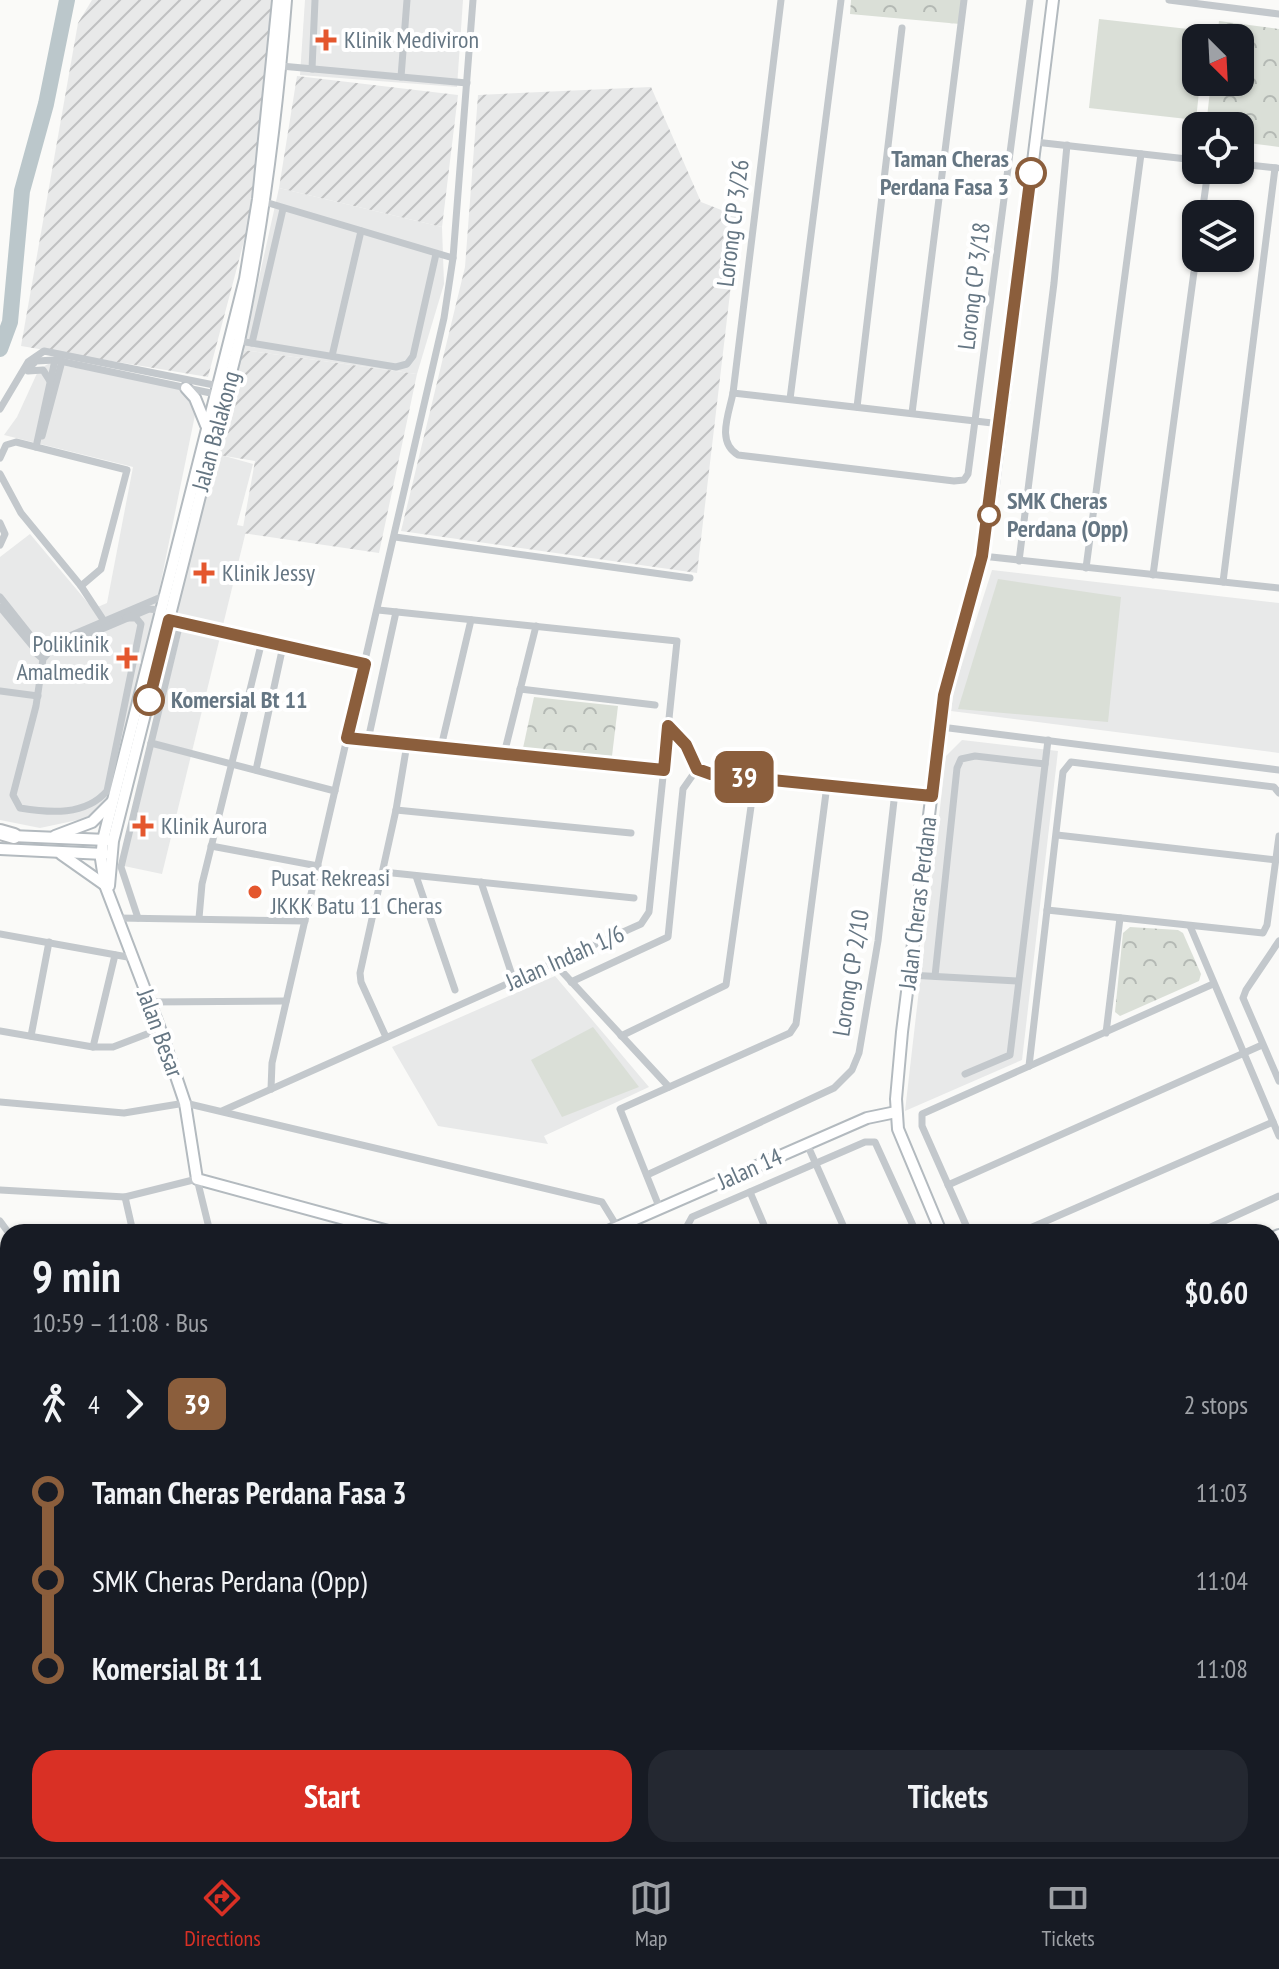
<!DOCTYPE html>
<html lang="en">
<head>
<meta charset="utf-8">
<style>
  :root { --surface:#171b24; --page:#242831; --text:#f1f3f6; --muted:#9ea1a6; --line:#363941; --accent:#d93025 }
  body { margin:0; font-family:"PT Sans Narrow",sans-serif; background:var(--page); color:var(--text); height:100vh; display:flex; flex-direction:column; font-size:30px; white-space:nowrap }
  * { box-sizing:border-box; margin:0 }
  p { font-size:26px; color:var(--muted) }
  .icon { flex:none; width:44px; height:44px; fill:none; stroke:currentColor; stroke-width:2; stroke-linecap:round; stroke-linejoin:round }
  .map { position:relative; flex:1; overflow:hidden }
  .side { position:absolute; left:0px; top:1224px; width:1280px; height:634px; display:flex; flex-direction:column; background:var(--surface); border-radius:24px 24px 0 0; box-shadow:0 2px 6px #0004 }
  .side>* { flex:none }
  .badge { padding:0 16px; border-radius:12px; font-size:28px; line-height:52px }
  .needle { width:52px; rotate:156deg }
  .fabs { position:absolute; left:1182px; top:24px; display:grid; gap:16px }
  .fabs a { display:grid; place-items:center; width:72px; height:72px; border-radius:16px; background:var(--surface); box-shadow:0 2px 6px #0004; font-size:40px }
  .map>.badge { position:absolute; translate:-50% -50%; box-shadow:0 0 0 4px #fff }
  .legs { display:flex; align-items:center; gap:12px; height:88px; padding:0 32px; font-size:26px }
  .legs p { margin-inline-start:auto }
  .headline { display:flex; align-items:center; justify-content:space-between; height:136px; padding:0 32px }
  h1 { font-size:44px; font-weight:700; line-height:60px }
  .button { display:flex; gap:16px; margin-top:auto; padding:16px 32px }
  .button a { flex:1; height:92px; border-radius:24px; background:var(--accent); color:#fff; font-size:32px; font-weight:700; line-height:92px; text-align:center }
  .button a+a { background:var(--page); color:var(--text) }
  ul { padding:0 32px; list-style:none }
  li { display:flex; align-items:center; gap:28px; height:88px; font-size:30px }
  li i { display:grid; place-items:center; width:12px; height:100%; margin:0 10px; background:currentColor }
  li i::after { content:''; width:20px; height:20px; margin:-10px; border:6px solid; border-radius:50%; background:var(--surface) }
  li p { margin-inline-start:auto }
  li:first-child i { background:linear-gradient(#0000 50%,currentColor 0) }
  li:last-child i { background:linear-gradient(currentColor 50%,#0000 0) }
  .tab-bar { display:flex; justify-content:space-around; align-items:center; height:112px; border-top:2px solid var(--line); background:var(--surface); font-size:22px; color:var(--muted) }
  .tab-bar a { display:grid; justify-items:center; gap:4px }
  .tab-bar .current { color:var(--accent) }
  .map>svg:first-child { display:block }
</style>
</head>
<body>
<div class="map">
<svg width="1279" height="1857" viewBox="0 0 1279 1857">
  <defs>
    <pattern id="industrial-furrows" width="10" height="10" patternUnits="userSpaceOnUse" patternTransform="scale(2)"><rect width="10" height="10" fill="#e8e9e9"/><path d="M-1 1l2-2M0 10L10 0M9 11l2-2" fill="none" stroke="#c0c1c2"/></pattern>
    <pattern id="forest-crowns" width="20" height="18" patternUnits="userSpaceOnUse" patternTransform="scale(2)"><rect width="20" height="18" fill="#dadfd7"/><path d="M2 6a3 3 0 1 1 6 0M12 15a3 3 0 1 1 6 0" fill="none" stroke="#b4b9b4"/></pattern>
  </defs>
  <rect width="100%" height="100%" fill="#fafaf8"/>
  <g fill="#e8e9e9">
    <path d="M305 0H463L457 87 300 75Z"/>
    <path d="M279 188 442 227 444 284 417 374 243 350Z"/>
    <path d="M50 363 183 388 195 406V415L158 596 110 794 87 818 40 828 0 820V557L30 534 93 609 107 603 133 467 4 435 17 417 39 369Z"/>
    <path d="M214 453 253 464 237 525 247 527 162 874 124 866 126 853 184 621 175 618Z"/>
    <path d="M992 570 1279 603V753L951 711 954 689Z"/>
    <path d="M962 740 1058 751 1022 1060 905 1111 946 756Z"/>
    <path d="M555 976 649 1087 544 1136 548 1144 438 1126 392 1047Z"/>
  </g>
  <g fill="url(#industrial-furrows)">
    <path d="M92 0H271L269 68 248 226 208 377 21 346 78 23Z"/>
    <path d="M297 76 458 95 442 227 279 188Z"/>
    <path d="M651 87 701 202 739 217 697 573 401 531 465 267 478 95Z"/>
    <path d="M243 350 417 374 379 553 242 533 255 461 219 455Z"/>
  </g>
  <g fill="#dadfd7">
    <path d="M1099 19 1206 31 1205 38H1196V82H1200L1196 120 1089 108Z"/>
    <path d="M998 579 1121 597 1108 722 958 709Z"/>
    <path d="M593 1027 639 1087 562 1117 531 1060Z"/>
  </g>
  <g fill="url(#forest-crowns)">
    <path d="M851 0H964L960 24 850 14Z"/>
    <path d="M1219 21 1279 29V147L1240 142V126H1206L1211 82H1240V38H1217Z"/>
    <path d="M534 697 618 706 612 756 523 748Z"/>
    <path d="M1130 927 1178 930 1183 933 1201 974 1199 981 1120 1016 1115 1012 1123 933Z"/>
  </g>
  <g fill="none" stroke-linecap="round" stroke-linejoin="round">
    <g stroke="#bbc7cb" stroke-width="16">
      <path d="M0 349 10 322 22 191 46 104 67 0"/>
      <path d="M0 1260 8 1272"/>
      <path d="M377 1850 416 1854 430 1850"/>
      <path d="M644 1850 651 1857"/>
    </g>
    <g stroke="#b3babf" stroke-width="14">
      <g id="secondary">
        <path d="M278 0 258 199 245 279 103 840 101 859 105 885 160 1029 185 1103 197 1179 392 1232"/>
        <path d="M186 388 195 398 206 425"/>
        <path d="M11 836 107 840"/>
        <path d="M55 836 92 822 112 802"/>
        <path d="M0 849 104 854"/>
        <path d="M61 854 105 885"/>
        <path d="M109 886 113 841 239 341C263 228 277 115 286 0"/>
        <path d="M606 1232 867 1118 896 1112"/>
        <path d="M941 1232 898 1129 896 1099 902 1032 944 695 982 556 993 485 1053 0"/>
        <path d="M1272 1238 1279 1235"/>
        <path d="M1272 1252 1279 1249"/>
        <path d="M337 1857 341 1850"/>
        <path d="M350 1857 354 1850"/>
      </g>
    </g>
    <g stroke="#b4b9bd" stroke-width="18">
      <g id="highway">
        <path d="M0 832 14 836"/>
        <path d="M0 1661 8 1677"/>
        <path d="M0 1788 8 1797"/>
        <path d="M0 1841 14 1857"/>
        <path d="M63 1850 74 1857"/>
        <path d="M135 1850 142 1857"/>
        <path d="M178 1850 186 1857"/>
      </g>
    </g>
    <g stroke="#c3c8cc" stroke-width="7">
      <path d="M781 0 733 393C729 414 716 442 738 455L954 481 964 480 968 474 1030 0"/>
      <path d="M1169 0 1279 14"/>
      <path d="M281 66 467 83"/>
      <path d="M312 69 315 0"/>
      <path d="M401 77 407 0"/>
      <path d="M1035 142 1196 160"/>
      <path d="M1240 164 1277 168"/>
      <path d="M265 202 453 258"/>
      <path d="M1202 214 1208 170"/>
      <path d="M239 341 396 367 407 364 413 356 436 254"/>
      <path d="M252 343 283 209"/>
      <path d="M332 356 361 231"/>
      <path d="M28 369 36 361 55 360 220 395"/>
      <path d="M28 371 43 370 50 381"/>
      <path d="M733 393 1001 424"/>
      <path d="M790 399 841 0"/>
      <path d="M857 407 902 28"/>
      <path d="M0 409 28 362 44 351 219 386"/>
      <path d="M912 413 964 0"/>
      <path d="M42 436 62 361"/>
      <path d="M36 447 55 360 59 358"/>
      <path d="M0 458 6 445 16 442 127 470 101 569 81 586"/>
      <path d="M0 474 21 513 81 586 104 621"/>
      <path d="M0 523 5 534 0 545"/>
      <path d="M395 537 690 578"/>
      <path d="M982 556 1279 588"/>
      <path d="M1019 561 1054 283 1067 145"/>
      <path d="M1086 568 1141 154"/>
      <path d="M1153 575 1196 257"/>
      <path d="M1223 582 1275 168"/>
      <path d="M0 597 38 645"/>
      <path d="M0 607 35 649"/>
      <path d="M169 620 365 664"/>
      <path d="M46 646 166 595"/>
      <path d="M50 651 149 609 158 610 161 615"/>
      <path d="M43 659 35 652 41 644 46 646 50 651 43 659 36 706 13 795 20 808C50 813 85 816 107 791L141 624 136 618H126"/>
      <path d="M520 689 655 705"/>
      <path d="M0 691 38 696"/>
      <path d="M668 726C675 732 683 737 687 746 694 760 693 769 711 774L932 796"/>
      <path d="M941 727 1279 770"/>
      <path d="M347 738 664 770"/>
      <path d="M368 740 396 612"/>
      <path d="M151 743 335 791"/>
      <path d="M441 747 471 620"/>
      <path d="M504 754 536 626"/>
      <path d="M256 770 283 646"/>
      <path d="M396 810 631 833"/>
      <path d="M1057 835 1276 860"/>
      <path d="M211 846 318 866"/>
      <path d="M383 872 634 898"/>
      <path d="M416 876 455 990"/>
      <path d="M481 882 514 981"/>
      <path d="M1047 910 1263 933 1267 925 1279 836"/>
      <path d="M118 918 305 921"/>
      <path d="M138 918 121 867 180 623"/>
      <path d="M199 918 202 884 262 641"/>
      <path d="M1190 926 1279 1136"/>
      <path d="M0 934 133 958"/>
      <path d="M1279 941 1246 990 1243 998 1279 1081"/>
      <path d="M555 964 669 1087"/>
      <path d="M909 975 1017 981"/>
      <path d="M935 976 957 768 961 759 975 756 1045 764"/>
      <path d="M571 982 668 937 683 789 697 769"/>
      <path d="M149 1002 286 1001"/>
      <path d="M0 1031 93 1047H113L160 1029"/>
      <path d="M1106 1033 1120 918"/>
      <path d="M31 1036 49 942"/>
      <path d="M621 1036 726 985 755 778"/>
      <path d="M386 1037 361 982 360 973 396 810 407 744"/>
      <path d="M93 1047 115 955"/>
      <path d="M1029 1066 1063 772 1071 762 1274 787 1279 793"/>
      <path d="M965 1074 1010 1055 1048 740"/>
      <path d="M271 1089 272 1063 444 318 453 258 473 0"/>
      <path d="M0 1102 124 1113 185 1103 602 1202 618 1228"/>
      <path d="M222 1111 641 924 649 912 677 641 378 610"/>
      <path d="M807 1144 846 1232"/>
      <path d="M647 1175 834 1088 852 1070 859 1053 878 941 895 792"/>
      <path d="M948 1185 1262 1045"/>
      <path d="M0 1190 125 1197 197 1179 210 1232"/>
      <path d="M750 1192 767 1232"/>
      <path d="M125 1197 133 1232"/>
      <path d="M660 1209 620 1109 790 1033 796 1024 827 785"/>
      <path d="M0 1221 8 1232"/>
      <path d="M688 1232 686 1228 692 1217 865 1142H875L916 1232"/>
      <path d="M969 1232 922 1126V1114L1213 984"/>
      <path d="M1021 1232 1273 1122"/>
      <path d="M1200 1232 1279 1196"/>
      <path d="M1272 1299 1279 1295"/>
      <path d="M1272 1381 1279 1377"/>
      <path d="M1272 1464 1279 1460"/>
      <path d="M997 1850 1006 1857"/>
      <path d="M586 1857 591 1850"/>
      <path d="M964 1857 981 1850"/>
      <path d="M1183 1857 1198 1850"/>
    </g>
    <use href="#secondary" stroke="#fff" stroke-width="10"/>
    <use href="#highway" stroke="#fff" stroke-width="14"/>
    <g stroke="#a2aab0" stroke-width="6">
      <g id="rail">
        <path d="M0 1332 8 1348"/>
        <path d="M247 1850 255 1857"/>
      </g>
    </g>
    <use href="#rail" stroke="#fff" stroke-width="3" stroke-dasharray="9" stroke-linecap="butt"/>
  </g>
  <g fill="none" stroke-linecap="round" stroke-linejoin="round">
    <g stroke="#fff" stroke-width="18">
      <path id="line-1" d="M149 700 169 620 365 664 347 738 664 770 668 726 686 745 697 769 711 774 932 796 944 695 982 556 1031 173"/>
    </g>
    <use href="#line-1" stroke="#8b5e3c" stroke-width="12"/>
  </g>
  <g fill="#e4572e" stroke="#fff" stroke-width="3">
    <path d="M322 28h8v8h8v8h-8v8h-8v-8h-8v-8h8z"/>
    <path d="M200 561h8v8h8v8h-8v8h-8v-8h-8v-8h8z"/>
    <path d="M123 646h8v8h8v8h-8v8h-8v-8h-8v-8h8z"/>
    <path d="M139 814h8v8h8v8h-8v8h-8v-8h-8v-8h8z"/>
    <circle cx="255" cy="892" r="8"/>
  </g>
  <g fill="#fff" stroke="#8b5e3c" stroke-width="4">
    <circle cx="1031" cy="173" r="14"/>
    <circle cx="989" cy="515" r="10"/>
    <circle cx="149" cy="700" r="14"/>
  </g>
  <g text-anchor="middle" stroke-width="8" stroke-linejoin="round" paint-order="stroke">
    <g font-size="24" fill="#657683" stroke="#fff" text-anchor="start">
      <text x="344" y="48">Klinik Mediviron</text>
      <text x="222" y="581">Klinik Jessy</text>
      <text x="109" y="652" text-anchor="end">Poliklinik<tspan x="109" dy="28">Amalmedik</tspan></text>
      <text x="161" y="834">Klinik Aurora</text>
      <text x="271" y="886">Pusat Rekreasi<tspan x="271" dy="28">JKKK Batu 11 Cheras</tspan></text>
    </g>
    <g font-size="24" font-weight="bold" fill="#657683" stroke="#fff" text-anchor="start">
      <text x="1009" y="167" text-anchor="end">Taman Cheras<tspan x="1009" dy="28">Perdana Fasa 3</tspan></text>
      <text x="1007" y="509">SMK Cheras<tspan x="1007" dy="28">Perdana (Opp)</tspan></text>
      <text x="171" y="708">Komersial Bt 11</text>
    </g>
    <g font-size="24" fill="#657683" stroke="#fff">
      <text transform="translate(733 223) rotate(-83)" y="8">Lorong CP 3/26</text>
      <text transform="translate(974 286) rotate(-83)" y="8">Lorong CP 3/18</text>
      <text transform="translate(216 431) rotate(-75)" y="8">Jalan Balakong</text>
      <text transform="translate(918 903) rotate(-83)" y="8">Jalan Cheras Perdana</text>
      <text transform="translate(565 958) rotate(-24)" y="8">Jalan Indah 1/6</text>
      <text transform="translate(851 973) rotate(-81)" y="8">Lorong CP 2/10</text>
      <text transform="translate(160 1033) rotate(70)" y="8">Jalan Besar</text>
      <text transform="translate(750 1169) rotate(-24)" y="8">Jalan 14</text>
    </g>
  </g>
</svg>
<div class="fabs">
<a><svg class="needle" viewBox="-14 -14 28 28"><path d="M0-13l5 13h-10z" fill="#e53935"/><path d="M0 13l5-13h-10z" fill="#9ea1a6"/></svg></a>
<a><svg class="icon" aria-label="locate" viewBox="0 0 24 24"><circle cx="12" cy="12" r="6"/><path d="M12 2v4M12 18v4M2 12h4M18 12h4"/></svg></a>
<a><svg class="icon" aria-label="layers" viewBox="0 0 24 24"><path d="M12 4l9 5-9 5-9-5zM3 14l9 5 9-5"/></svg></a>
</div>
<b class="badge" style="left:744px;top:777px;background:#8b5e3c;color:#fff">39</b>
<section class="side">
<div class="headline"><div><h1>9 min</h1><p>10:59 – 11:08 · Bus</p></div><b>$0.60</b></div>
<div class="legs"><svg class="icon" aria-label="walk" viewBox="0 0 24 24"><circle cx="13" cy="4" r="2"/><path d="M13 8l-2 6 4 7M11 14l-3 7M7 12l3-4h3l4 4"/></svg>4<svg class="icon" aria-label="forward" viewBox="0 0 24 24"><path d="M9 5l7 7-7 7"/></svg><b class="badge" style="background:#8b5e3c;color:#fff">39</b><p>2 stops</p></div>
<ul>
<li><i style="color:#8b5e3c"></i><b>Taman Cheras Perdana Fasa 3</b><p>11:03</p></li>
<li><i style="color:#8b5e3c"></i><span>SMK Cheras Perdana (Opp)</span><p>11:04</p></li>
<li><i style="color:#8b5e3c"></i><b>Komersial Bt 11</b><p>11:08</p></li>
</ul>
<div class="button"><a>Start</a><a>Tickets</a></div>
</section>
</div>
<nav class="tab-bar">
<a class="current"><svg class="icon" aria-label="directions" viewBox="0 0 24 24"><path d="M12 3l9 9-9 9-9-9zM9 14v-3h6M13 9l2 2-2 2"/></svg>Directions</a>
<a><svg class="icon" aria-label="map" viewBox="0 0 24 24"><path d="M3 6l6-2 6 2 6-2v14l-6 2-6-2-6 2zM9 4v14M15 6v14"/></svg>Map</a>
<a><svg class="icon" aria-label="tickets" viewBox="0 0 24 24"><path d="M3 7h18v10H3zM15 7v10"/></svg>Tickets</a>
</nav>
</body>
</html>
